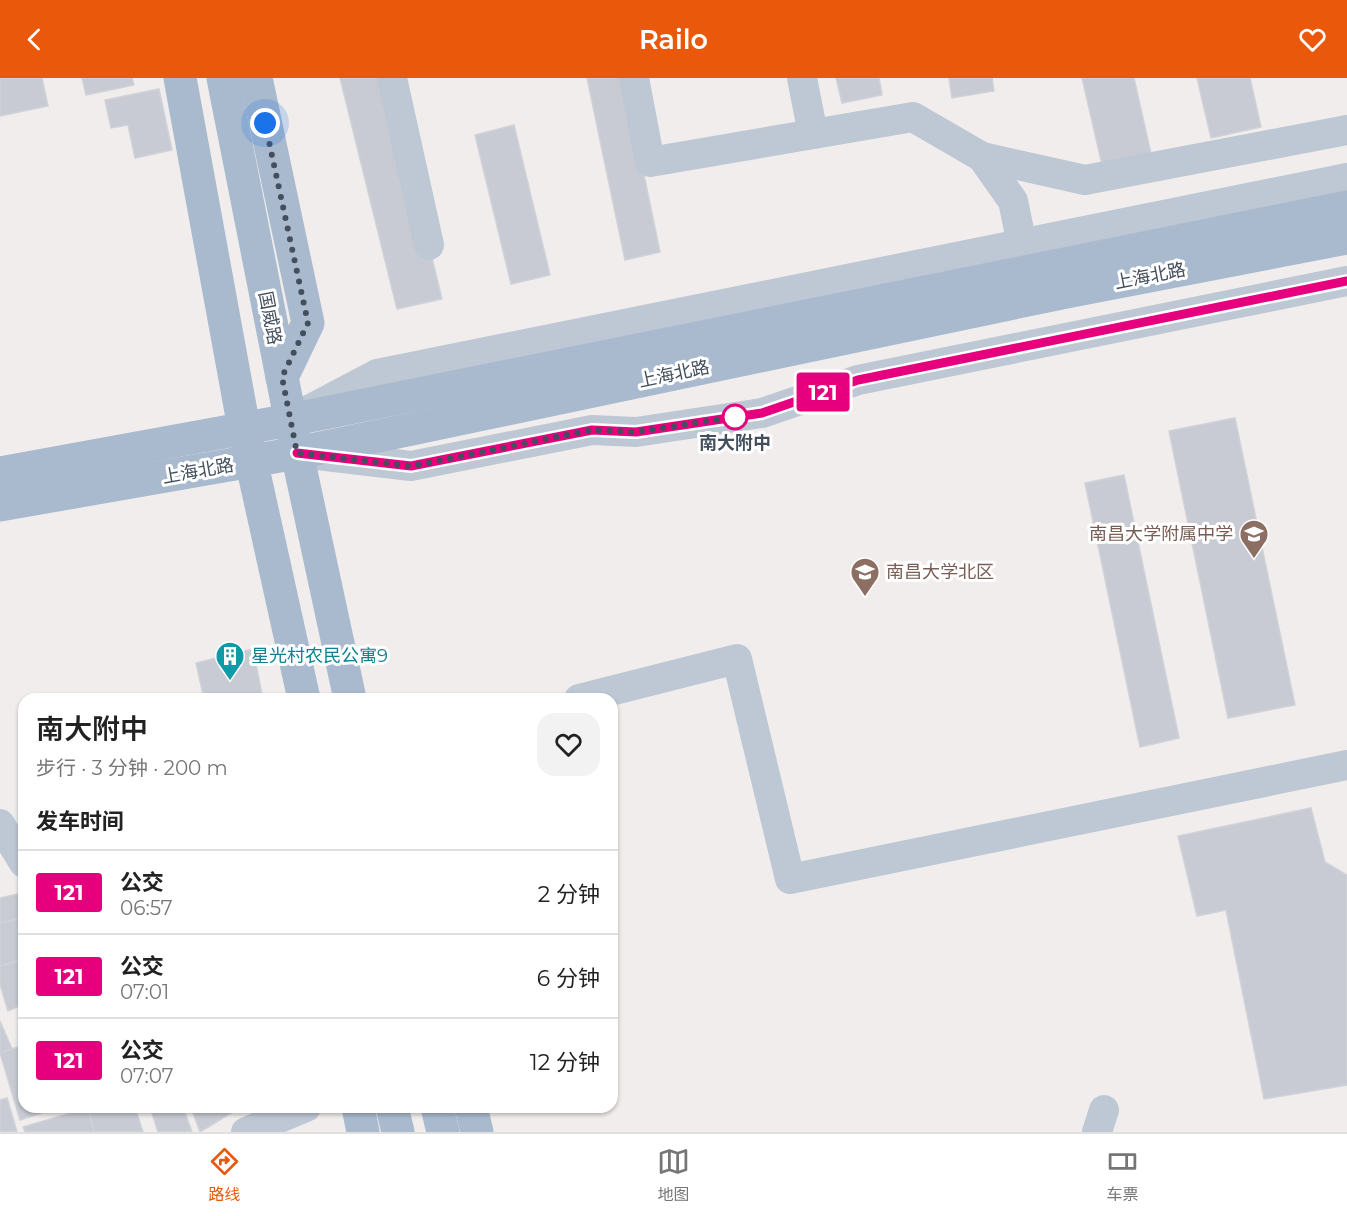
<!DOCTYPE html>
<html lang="zh">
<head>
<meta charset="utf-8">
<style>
  :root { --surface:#fff; --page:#f2f2f2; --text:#222; --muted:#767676; --line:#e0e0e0; --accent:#ea580c }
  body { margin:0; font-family:Montserrat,"Noto Sans SC",sans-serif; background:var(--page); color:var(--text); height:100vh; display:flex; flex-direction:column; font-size:22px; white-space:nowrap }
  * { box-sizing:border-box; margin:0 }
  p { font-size:20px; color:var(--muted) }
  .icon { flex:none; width:33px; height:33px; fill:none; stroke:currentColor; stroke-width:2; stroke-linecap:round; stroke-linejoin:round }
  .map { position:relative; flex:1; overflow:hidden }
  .drawer { position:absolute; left:18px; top:615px; width:600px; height:420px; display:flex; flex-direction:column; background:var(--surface); border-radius:18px; box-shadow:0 2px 4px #0004 }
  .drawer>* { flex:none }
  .badge { padding:0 12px; border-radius:4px; font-size:21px; line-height:39px }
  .you { position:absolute; width:30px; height:30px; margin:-15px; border:4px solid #fff; border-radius:50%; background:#1a73e8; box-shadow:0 0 0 9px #1a73e833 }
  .map>.badge { position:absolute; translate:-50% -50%; box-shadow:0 0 0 3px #fff }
  h2 { padding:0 18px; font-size:22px; line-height:54px }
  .round { display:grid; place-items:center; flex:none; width:63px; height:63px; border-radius:18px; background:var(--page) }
  .head { display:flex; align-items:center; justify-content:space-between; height:102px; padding:0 18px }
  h1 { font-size:28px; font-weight:600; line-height:45px }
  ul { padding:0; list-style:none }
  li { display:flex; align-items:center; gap:18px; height:84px; padding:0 18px; border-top:2px solid var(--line) }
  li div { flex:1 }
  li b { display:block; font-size:22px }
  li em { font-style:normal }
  li .badge { min-width:66px; font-weight:700; text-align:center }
  header { display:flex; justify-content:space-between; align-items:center; height:78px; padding:0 18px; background:var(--accent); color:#fff; font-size:27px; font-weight:600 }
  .tab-bar { display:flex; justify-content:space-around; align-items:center; height:84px; border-top:2px solid var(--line); background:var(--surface); font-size:16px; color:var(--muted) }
  .tab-bar a { display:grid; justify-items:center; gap:3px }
  .tab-bar .on { color:var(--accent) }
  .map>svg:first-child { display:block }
</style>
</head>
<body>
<header><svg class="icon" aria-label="back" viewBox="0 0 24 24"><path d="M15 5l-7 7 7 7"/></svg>Railo<svg class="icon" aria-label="heart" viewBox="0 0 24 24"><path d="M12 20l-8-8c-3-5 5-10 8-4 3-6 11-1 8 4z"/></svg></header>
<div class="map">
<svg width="1347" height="1054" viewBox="0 0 1347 1054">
  <rect width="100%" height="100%" fill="#f0edec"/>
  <g fill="#c8cbd3" stroke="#d0d2d9" stroke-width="1.5">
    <path d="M0 0H42L48 28 0 38Z"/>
    <path d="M82 0H132L134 7 86 17Z"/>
    <path d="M340 0H388L442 221 397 231Z"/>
    <path d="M587 0H624L660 174 625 182Z"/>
    <path d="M836 0H879L882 17 842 25Z"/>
    <path d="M949 0H992L994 13 952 20Z"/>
    <path d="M1082 0H1134L1152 80 1103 91Z"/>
    <path d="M1197 0H1250L1261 49 1211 60Z"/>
    <path d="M159 11 172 72 135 80 128 47 111 50 105 22Z"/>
    <path d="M514 47 550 197 511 206 475 57Z"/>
    <path d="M1235 340 1295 627 1228 640 1169 353Z"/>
    <path d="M1124 397 1179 660 1140 669 1085 405Z"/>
    <path d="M253 571 263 621H204L196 585Z"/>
    <path d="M1311 730 1325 784 1347 797V1007L1264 1021 1226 832 1197 838 1178 758Z"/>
    <path d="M23 815 24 840 0 845V820Z"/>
    <path d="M24 840V881L0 888V845Z"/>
    <path d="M24 881V926L8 933 0 906V888Z"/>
    <path d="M0 943 12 971 0 975Z"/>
    <path d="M24 967V1029H59L20 1042 0 975Z"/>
    <path d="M7 1020 17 1054H0V1022Z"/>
    <path d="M90 1029H135L143 1054H94L88 1030Z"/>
    <path d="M150 1029H183L192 1054H158Z"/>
    <path d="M191 1029H233L236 1032 200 1054Z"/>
    <path d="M88 1030 94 1054H25L23 1049Z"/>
  </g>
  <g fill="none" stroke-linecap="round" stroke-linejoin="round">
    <g stroke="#bec8d4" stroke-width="30">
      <path d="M392 0 429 167"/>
      <path d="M634 0 650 84 913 39 982 79 1085 102 1347 52"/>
      <path d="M802 0 813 56"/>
      <path d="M982 79 1013 123 1026 185"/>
      <path d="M305 334 377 296 1347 100"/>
      <path d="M309 376 411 388 592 352 636 354 762 335 858 302 1347 203"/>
      <path d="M579 621 737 581 790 801 1347 687"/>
      <path d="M0 746 24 785"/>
      <path d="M246 1054 306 1029"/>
      <path d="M1097 1054 1104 1032"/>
    </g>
    <g stroke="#a9bacf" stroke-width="33">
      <path d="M180 0 244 350 304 621"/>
      <path d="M223 0 297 375 350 621"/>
      <path d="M256 0 308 245 282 299"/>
      <path d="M0 395 290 342 1347 129"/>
      <path d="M0 427 297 375 1071 213 1347 160"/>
      <path d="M358 1029 363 1054"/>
      <path d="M392 1029 398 1054"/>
      <path d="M437 1029 443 1054"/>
      <path d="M471 1029 477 1054"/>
    </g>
  </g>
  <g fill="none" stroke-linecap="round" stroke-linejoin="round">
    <g stroke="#fff" stroke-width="14">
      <path id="line" d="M297 375 411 388 592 352 636 354 762 335 858 302 1347 203"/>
    </g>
    <use href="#line" stroke="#e6007e" stroke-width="9"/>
    <path stroke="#434f5c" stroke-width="6" stroke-dasharray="0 10.8" d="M265 45 308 245 282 299 297 375 411 388 592 352 636 354 741 338 735 339"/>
  </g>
  <defs>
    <g id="school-pin" transform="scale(1.5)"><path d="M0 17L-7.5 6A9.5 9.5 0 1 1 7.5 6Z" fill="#8d6e63" stroke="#fff"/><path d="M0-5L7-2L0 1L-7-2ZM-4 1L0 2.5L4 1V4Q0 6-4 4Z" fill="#fff"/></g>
    <g id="university-pin" transform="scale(1.5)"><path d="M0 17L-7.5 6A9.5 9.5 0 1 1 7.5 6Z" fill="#8d6e63" stroke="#fff"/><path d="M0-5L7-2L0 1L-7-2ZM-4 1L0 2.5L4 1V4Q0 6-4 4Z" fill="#fff"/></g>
    <g id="building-pin" transform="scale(1.5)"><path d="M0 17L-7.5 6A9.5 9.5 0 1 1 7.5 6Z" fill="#0f9aa8" stroke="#fff"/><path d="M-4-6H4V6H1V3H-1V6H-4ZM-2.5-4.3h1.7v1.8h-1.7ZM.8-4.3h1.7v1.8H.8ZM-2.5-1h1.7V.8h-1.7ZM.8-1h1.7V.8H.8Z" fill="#fff"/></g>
  </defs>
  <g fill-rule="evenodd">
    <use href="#school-pin" x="1254" y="456"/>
    <use href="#university-pin" x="865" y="494"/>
    <use href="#building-pin" x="230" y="578"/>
  </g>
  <circle fill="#fff" stroke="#e6007e" stroke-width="3" cx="735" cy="339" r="12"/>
  <g text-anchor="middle" stroke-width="6" stroke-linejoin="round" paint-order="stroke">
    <g font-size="18" fill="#434f5c" stroke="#fff">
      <text transform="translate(1150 198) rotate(-11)" y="6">上海北路</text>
      <text transform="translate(270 240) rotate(79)" y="6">国威路</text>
      <text transform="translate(674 296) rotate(-12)" y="6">上海北路</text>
      <text transform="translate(198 393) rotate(-10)" y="6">上海北路</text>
    </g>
    <g font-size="18" font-weight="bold" fill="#434f5c" stroke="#fff">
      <text x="735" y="371">南大附中</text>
    </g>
    <g font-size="18" fill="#785e54" stroke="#fff" text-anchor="end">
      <text x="1233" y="462">南昌大学附属中学</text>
      <text x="886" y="500" text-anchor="start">南昌大学北区</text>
    </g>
    <g font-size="18" fill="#0d838f" stroke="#fff" text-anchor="start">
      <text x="251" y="584">星光村农民公寓9</text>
    </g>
  </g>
</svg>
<div class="you" style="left:265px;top:45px"></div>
<b class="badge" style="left:823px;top:314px;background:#e6007e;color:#fff">121</b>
<section class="drawer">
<div class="head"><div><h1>南大附中</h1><p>步行 · 3 分钟 · 200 m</p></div><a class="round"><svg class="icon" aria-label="heart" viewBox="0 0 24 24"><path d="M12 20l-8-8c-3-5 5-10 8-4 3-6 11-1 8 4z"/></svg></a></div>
<h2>发车时间</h2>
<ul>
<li><span class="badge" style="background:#e6007e;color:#fff">121</span><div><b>公交</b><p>06:57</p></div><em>2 分钟</em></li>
<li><span class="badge" style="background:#e6007e;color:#fff">121</span><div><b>公交</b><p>07:01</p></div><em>6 分钟</em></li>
<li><span class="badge" style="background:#e6007e;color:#fff">121</span><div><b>公交</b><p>07:07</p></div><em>12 分钟</em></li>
</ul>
</section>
</div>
<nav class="tab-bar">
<a class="on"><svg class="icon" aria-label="directions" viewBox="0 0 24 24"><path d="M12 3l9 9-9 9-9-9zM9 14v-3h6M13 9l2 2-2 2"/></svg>路线</a>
<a><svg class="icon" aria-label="map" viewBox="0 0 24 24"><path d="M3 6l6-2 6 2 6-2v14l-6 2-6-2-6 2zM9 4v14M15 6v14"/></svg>地图</a>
<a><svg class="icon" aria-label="tickets" viewBox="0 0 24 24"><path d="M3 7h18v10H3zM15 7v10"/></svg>车票</a>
</nav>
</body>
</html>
